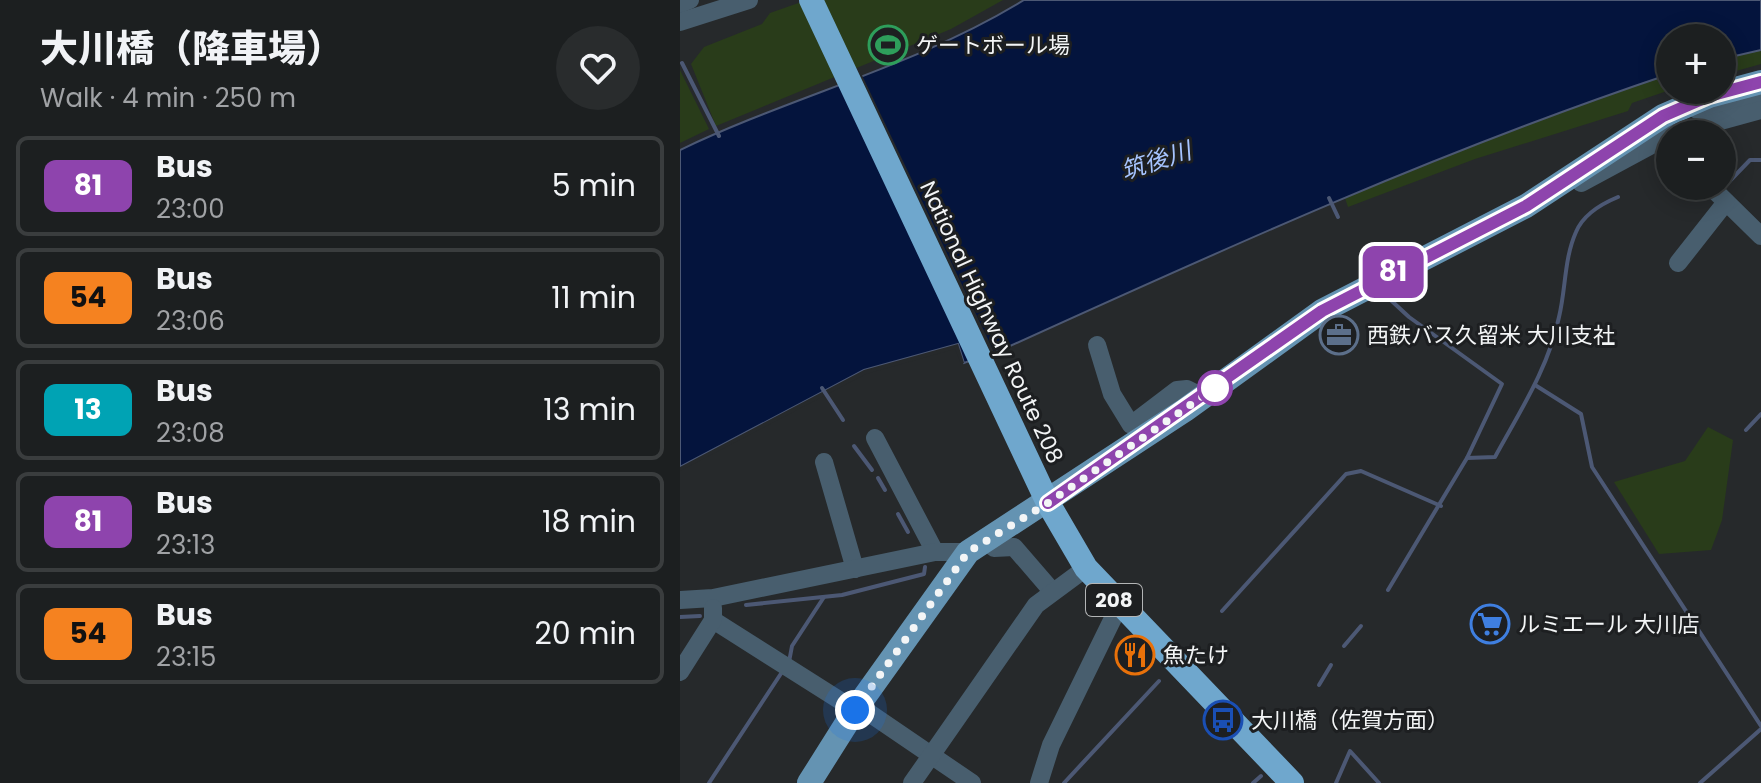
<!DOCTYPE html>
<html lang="en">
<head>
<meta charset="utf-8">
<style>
  :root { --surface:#1c1f20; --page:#292c2d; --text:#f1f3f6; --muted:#a0a2a5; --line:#3a3d3e }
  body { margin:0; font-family:Poppins,"Noto Sans JP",sans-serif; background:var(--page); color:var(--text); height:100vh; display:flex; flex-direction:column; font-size:30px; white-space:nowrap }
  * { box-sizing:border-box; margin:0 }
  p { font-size:26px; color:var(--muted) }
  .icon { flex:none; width:44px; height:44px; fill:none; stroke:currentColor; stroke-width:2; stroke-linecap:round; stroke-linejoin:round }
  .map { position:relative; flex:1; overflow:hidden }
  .side { display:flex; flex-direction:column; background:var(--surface); width:680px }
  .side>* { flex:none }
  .badge { padding:0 16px; border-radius:12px; font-size:28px; line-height:52px }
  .controls { position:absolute; left:976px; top:24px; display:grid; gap:16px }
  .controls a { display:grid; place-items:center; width:80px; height:80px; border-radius:50%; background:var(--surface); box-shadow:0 4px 20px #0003,0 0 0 2px var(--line); font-size:40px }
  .you { position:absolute; width:40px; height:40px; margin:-20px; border:6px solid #fff; border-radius:50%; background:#1a73e8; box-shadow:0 0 0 12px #1a73e833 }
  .map>.badge { position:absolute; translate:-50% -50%; box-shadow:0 0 0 4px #fff }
  .round { display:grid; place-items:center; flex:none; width:84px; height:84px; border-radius:42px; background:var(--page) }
  .head { display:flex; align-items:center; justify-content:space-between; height:136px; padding:0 40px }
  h1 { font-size:38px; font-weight:800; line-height:60px }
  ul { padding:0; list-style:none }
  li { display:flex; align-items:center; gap:24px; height:100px; margin:0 16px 12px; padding:0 24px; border:4px solid var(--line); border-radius:12px }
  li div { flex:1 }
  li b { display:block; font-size:30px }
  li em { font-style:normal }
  li .badge { min-width:88px; font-weight:700; text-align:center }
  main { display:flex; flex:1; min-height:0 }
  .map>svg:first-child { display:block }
</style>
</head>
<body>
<main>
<section class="side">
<div class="head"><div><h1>大川橋（降車場）</h1><p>Walk · 4 min · 250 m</p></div><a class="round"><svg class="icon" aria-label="heart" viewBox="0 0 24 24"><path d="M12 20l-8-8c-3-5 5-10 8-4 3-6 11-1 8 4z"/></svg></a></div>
<ul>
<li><span class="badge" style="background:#8e44ad;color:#fff">81</span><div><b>Bus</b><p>23:00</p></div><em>5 min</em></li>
<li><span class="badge" style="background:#f58220;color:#111">54</span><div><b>Bus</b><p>23:06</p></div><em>11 min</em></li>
<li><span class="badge" style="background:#00a3b4;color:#fff">13</span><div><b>Bus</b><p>23:08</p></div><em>13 min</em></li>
<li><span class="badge" style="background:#8e44ad;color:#fff">81</span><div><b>Bus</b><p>23:13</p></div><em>18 min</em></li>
<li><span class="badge" style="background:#f58220;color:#111">54</span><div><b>Bus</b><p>23:15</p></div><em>20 min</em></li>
</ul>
</section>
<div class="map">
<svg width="1081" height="783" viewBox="0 0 1081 783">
  <rect width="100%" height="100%" fill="#26292b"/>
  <g fill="#293c1a">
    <path d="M127 0H323L271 29 36 126 11 64 24 47 82 24 90 13Z"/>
    <path d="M1081 35V64L1042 75V47Z"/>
    <path d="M990 64V90L952 103 948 111 795 159 668 207 664 195 328 347 284 363 359 318Z"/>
    <path d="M0 70 29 129 0 143Z"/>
    <path d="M1028 427 1053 440 1042 520 1031 550 979 554 934 482 1005 461Z"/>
  </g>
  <path fill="#04143d" stroke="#4c5874" stroke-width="2" d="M344 0H1081V50L1042 59V38H990V74C760 151 548 247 328 347L284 363 278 344 184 370 0 467V150C112 96 237 66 344 0Z"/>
  <g fill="#26292b">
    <path d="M180 71 316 356 296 363 161 79Z"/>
    <path d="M278 344 284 363 281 364 275 349 186 374 0 471V467L184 370Z"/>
  </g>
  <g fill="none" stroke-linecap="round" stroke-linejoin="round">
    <g stroke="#4c5874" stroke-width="4">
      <path d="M2 63 39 136"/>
      <path d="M1042 189 1070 160H1081"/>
      <path d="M649 198 658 217"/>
      <path d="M702 292 729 317 822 384 787 458"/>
      <path d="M855 385 901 414 912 467 1081 726"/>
      <path d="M142 388 163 420"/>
      <path d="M1066 430 1081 414"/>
      <path d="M174 446 192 470"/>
      <path d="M198 478 205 490"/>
      <path d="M218 514 228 532"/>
      <path d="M708 590 787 458 815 457C839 413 869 367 879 317 886 288 884 259 896 232 903 215 921 204 938 197"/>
      <path d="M66 605 162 595 244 574 245 567"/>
      <path d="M542 611 666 474 681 471 761 506"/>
      <path d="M0 617 20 616"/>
      <path d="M664 646 681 626"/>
      <path d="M109 662 112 646 144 597"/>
      <path d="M639 685 651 665"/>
      <path d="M29 783 102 672"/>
      <path d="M384 783 479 681"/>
      <path d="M573 783 581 776"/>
      <path d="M656 783 670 751 699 783"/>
      <path d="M1020 783 1081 729"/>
    </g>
    <g stroke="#485e6e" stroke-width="18">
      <path d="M0 4 10 0"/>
      <path d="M0 22 69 0"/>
      <path d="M1017 110 1081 96"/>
      <path d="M993 134 1081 110"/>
      <path d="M901 183 990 135"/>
      <path d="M1030 186 1081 236"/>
      <path d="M998 263 1046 202"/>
      <path d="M417 345 432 394 451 425 497 390 507 389 523 397"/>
      <path d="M195 438 255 552"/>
      <path d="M144 462 175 569"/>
      <path d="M307 541 314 548 334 547 372 591"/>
      <path d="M0 600 33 598 255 552H288"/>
      <path d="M33 620 175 710"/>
      <path d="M0 672 33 620V608"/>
      <path d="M179 706 292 783"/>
      <path d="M232 783 356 605 406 568"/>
      <path d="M359 783 371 745 439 606"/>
    </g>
    <path stroke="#6493b2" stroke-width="24" d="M129 783 175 710 288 552 505 410 642 311 846 206 983 116 1029 96 1081 82"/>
    <path stroke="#6fa7cd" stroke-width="24" d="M131 0 368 503 406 568 612 783"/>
  </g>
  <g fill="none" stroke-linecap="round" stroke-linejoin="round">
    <g stroke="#fff" stroke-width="18">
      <path id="line" d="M368 503 642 311 846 206 983 116 1029 96 1081 82"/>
    </g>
    <use href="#line" stroke="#8e44ad" stroke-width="12"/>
    <path stroke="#f3f5f6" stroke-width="8" stroke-dasharray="0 14.4" d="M175 710 288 552 368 503 535 388"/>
  </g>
  <defs>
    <g id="stadium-ring" transform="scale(2)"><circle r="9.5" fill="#1d1f21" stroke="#2e9e5b" stroke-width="1.5"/><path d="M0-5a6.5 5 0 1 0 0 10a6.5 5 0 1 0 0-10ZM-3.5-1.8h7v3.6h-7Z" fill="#2e9e5b"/></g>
    <g id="office-ring" transform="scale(2)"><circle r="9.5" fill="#1d1f21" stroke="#5c6f8a" stroke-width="1.5"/><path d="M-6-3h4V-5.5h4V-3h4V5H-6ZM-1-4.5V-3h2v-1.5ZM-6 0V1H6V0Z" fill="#5c6f8a"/></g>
    <g id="supermarket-ring" transform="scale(2)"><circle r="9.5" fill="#1d1f21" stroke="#3f7fe0" stroke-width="1.5"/><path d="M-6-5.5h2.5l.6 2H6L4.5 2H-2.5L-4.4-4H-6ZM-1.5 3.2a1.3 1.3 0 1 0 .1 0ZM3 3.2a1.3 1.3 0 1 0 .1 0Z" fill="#3f7fe0"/></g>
    <g id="restaurant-ring" transform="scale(2)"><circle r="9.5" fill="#1d1f21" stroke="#e8710a" stroke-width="1.5"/><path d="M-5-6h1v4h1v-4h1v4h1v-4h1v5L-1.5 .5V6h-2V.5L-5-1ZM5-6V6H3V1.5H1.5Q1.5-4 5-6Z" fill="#e8710a"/></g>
    <g id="bus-ring" transform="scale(2)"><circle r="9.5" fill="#1d1f21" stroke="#1a4fb4" stroke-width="1.5"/><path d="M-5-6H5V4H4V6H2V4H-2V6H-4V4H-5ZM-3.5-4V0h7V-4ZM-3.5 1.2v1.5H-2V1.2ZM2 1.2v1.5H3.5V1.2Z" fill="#1a4fb4"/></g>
  </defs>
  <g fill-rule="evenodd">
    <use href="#stadium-ring" x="208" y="45"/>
    <use href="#office-ring" x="659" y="335"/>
    <use href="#supermarket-ring" x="810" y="624"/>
    <use href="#restaurant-ring" x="455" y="655"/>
    <use href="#bus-ring" x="543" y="720"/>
  </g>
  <circle fill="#fff" stroke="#8e44ad" stroke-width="4" cx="535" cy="388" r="16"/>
  <g text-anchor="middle" stroke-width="6" stroke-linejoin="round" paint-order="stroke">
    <rect fill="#1d1f21" stroke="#b3b5b6" stroke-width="2" x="406" y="584" width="56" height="32" rx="6"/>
    <g font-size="20" font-weight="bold" fill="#f3f5f6">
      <text x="434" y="607">208</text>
    </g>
    <g font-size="22" fill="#f3f5f6" stroke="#1d1f21" text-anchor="start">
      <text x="236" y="53">ゲートボール場</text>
      <text x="687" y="343">西鉄バス久留米 大川支社</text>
      <text x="838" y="632">ルミエール 大川店</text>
      <text x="483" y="663">魚たけ</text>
      <text x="571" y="728">大川橋（佐賀方面）</text>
    </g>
    <g font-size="22" fill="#f3f5f6" stroke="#1d1f21">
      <text transform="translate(312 322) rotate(65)" y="8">National Highway Route 208</text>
    </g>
    <g font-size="24" font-style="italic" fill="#a6c4ff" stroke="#1d1f21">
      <text transform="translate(476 161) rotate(-18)" y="8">筑後川</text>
    </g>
  </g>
</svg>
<div class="controls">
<a>+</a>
<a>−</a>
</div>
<div class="you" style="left:175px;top:710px"></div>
<b class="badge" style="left:713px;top:272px;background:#8e44ad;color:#fff">81</b>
</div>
</main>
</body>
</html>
